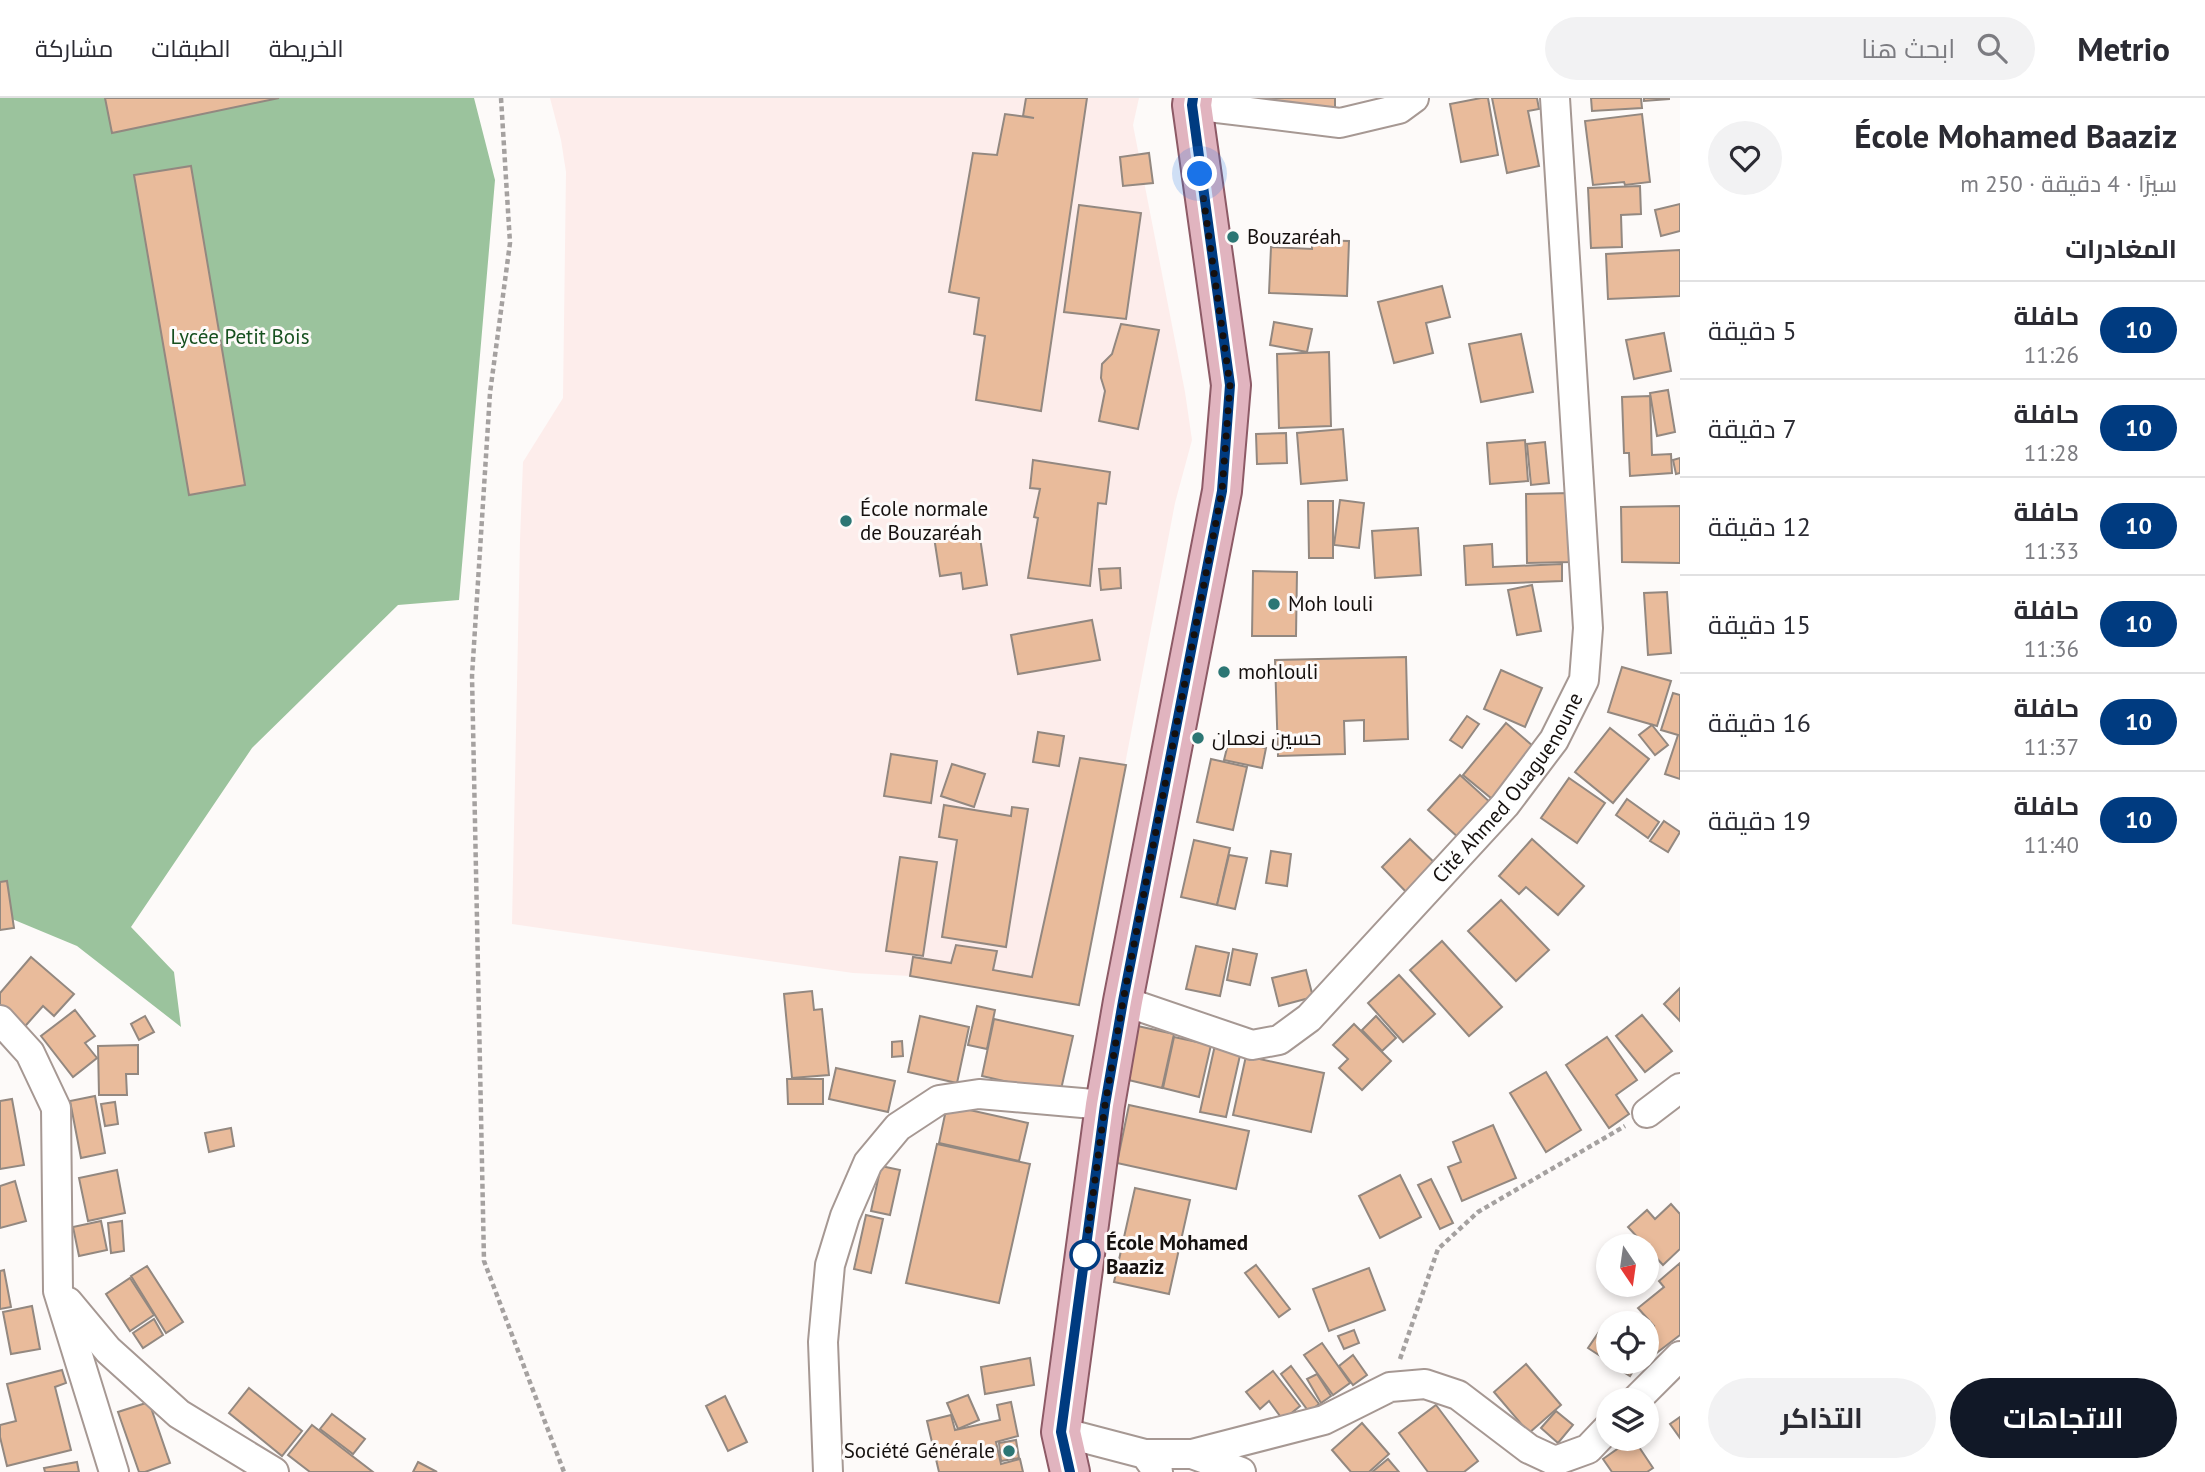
<!DOCTYPE html>
<html lang="ar">
<head>
<meta charset="utf-8">
<style>
  :root { --surface:#fff; --page:#f2f2f3; --text:#2b2b33; --muted:#7c7c81; --line:#e1e1e2; --accent:#111827 }
  body { margin:0; font-family:"PT Sans",Cairo,sans-serif; background:var(--page); color:var(--text); direction:rtl; height:100vh; display:flex; flex-direction:column; font-size:26px; white-space:nowrap }
  * { box-sizing:border-box; margin:0 }
  p { font-size:23px; color:var(--muted) }
  .icon { flex:none; width:38px; height:38px; fill:none; stroke:currentColor; stroke-width:2; stroke-linecap:round; stroke-linejoin:round }
  .map { position:relative; flex:1; overflow:hidden; direction:ltr }
  .sheet { display:flex; flex-direction:column; background:var(--surface); width:525px }
  .sheet>* { flex:none }
  .badge { padding:0 14px; border-radius:23px; font-size:24px; line-height:46px }
  .needle { width:46px; rotate:167deg }
  .buttons { position:absolute; left:1596px; top:1136px; display:grid; gap:14px }
  .buttons a { display:grid; place-items:center; width:63px; height:63px; border-radius:50%; background:var(--surface); box-shadow:0 4px 10px #0003; font-size:35px }
  .you { position:absolute; width:35px; height:35px; margin:-18px; border:5px solid #fff; border-radius:50%; background:#1a73e8; box-shadow:0 0 0 10px #1a73e833 }
  .map>.badge { position:absolute; translate:-50% -50%; box-shadow:0 0 0 4px #fff }
  h2 { padding:0 28px; font-size:26px; line-height:63px }
  .round { display:grid; place-items:center; flex:none; width:74px; height:74px; border-radius:37px; background:var(--page) }
  .headline { display:flex; align-items:center; justify-content:space-between; height:119px; padding:0 28px }
  h1 { font-size:33px; font-weight:700; line-height:52px }
  .button { display:flex; gap:14px; margin-top:auto; padding:14px 28px }
  .button a { flex:1; height:80px; border-radius:42px; background:var(--accent); color:#fff; font-size:28px; font-weight:700; line-height:80px; text-align:center }
  .button a+a { background:var(--page); color:var(--text) }
  ul { padding:0; list-style:none }
  li { display:flex; align-items:center; gap:21px; height:98px; padding:0 28px; border-top:2px solid var(--line) }
  li div { flex:1 }
  li b { display:block; font-size:26px }
  li em { font-style:normal }
  li .badge { min-width:77px; font-weight:700; text-align:center }
  header { display:flex; align-items:center; gap:42px; box-sizing:border-box; height:98px; padding:0 35px; background:var(--surface); border-bottom:2px solid var(--line) }
  header strong { font-size:33px }
  nav { display:flex; gap:38px; margin-inline-start:auto; font-size:24px }
  .search { width:490px; height:63px; background:var(--page); display:flex; align-items:center; gap:18px; box-sizing:border-box; padding:0 24px; border-radius:38px; color:var(--muted); font-size:26px }
  main { display:flex; flex:1; min-height:0 }
  .map>svg:first-child { display:block }
</style>
</head>
<body>
<header>
<strong>Metrio</strong>
<div class="search"><svg class="icon" aria-label="search" viewBox="0 0 24 24"><circle cx="10" cy="10" r="6"/><path d="M15 15l6 6"/></svg>ابحث هنا</div>
<nav><a>الخريطة</a><a>الطبقات</a><a>مشاركة</a></nav>
</header>
<main>
<section class="sheet">
<div class="headline"><div><h1>École Mohamed Baaziz</h1><p>سيرًا · 4 دقيقة · 250 m</p></div><a class="round"><svg class="icon" aria-label="heart" viewBox="0 0 24 24"><path d="M12 20l-8-8c-3-5 5-10 8-4 3-6 11-1 8 4z"/></svg></a></div>
<h2>المغادرات</h2>
<ul>
<li><span class="badge" style="background:#003b80;color:#fff">10</span><div><b>حافلة</b><p>11:26</p></div><em>5 دقيقة</em></li>
<li><span class="badge" style="background:#003b80;color:#fff">10</span><div><b>حافلة</b><p>11:28</p></div><em>7 دقيقة</em></li>
<li><span class="badge" style="background:#003b80;color:#fff">10</span><div><b>حافلة</b><p>11:33</p></div><em>12 دقيقة</em></li>
<li><span class="badge" style="background:#003b80;color:#fff">10</span><div><b>حافلة</b><p>11:36</p></div><em>15 دقيقة</em></li>
<li><span class="badge" style="background:#003b80;color:#fff">10</span><div><b>حافلة</b><p>11:37</p></div><em>16 دقيقة</em></li>
<li><span class="badge" style="background:#003b80;color:#fff">10</span><div><b>حافلة</b><p>11:40</p></div><em>19 دقيقة</em></li>
</ul>
<div class="button"><a>الاتجاهات</a><a>التذاكر</a></div>
</section>
<div class="map">
<svg width="1680" height="1374" viewBox="0 0 1680 1374">
  <rect width="100%" height="100%" fill="#fdfaf9"/>
  <path fill="#fdedeb" d="M550 0H1139L1133 27 1185 294 1192 342 1175 405 1079 907 910 878 853 875 512 826 520 442 523 364 563 300 566 74 561 42Z"/>
  <path fill="#9bc39d" d="M0 0H474L495 82 459 502 398 507 252 650 131 829 174 874 181 929 77 848 0 816Z"/>
  <g fill="#e9bb9b" stroke="#938880" stroke-width="2">
    <path d="M105 0H279L112 35Z"/>
    <path d="M1026 0H1087L1041 313 976 302 985 238 974 236 979 200 949 194 973 55 997 57 1005 16 1034 20 1023 18Z"/>
    <path d="M1261 0H1335V11L1260 7Z"/>
    <path d="M1481 0H1488L1498 57 1461 64 1450 6Z"/>
    <path d="M1492 0H1537L1539 11 1528 13 1539 68 1507 75Z"/>
    <path d="M1591 0H1641L1642 10 1592 13Z"/>
    <path d="M1644 0H1669V1L1644 3Z"/>
    <path d="M1642 16 1650 84 1625 87 1624 84 1593 87 1585 23Z"/>
    <path d="M1149 55 1153 85 1123 88 1120 59Z"/>
    <path d="M191 68 245 387 189 397 134 77Z"/>
    <path d="M1640 88 1641 116 1621 117 1622 149 1591 150 1588 90Z"/>
    <path d="M1680 106V133L1661 138 1655 112Z"/>
    <path d="M1079 107 1141 115 1126 221 1064 214Z"/>
    <path d="M1312 142 1349 143 1347 198 1269 195 1271 149 1312 151Z"/>
    <path d="M1680 152V198L1608 201 1606 156Z"/>
    <path d="M1442 188 1450 219 1426 225 1433 255 1394 265 1378 204Z"/>
    <path d="M1274 224 1312 231 1307 254 1270 247Z"/>
    <path d="M1121 226 1159 232 1138 331 1099 323 1105 293 1101 280 1102 266 1112 256Z"/>
    <path d="M1664 235 1671 273 1634 281 1626 242Z"/>
    <path d="M1521 236 1533 294 1481 304 1469 246Z"/>
    <path d="M1329 254 1331 328 1279 330 1277 256Z"/>
    <path d="M1668 292 1675 334 1657 338 1650 295Z"/>
    <path d="M1650 298 1652 357 1671 356 1672 375 1630 378 1629 355H1624L1622 299Z"/>
    <path d="M1343 331 1347 382 1301 386 1297 335Z"/>
    <path d="M1286 335 1287 365 1257 366 1256 336Z"/>
    <path d="M1525 342 1528 383 1490 386 1487 345Z"/>
    <path d="M1545 344 1549 385 1531 387 1527 346Z"/>
    <path d="M1680 360V375L1676 376 1673 362Z"/>
    <path d="M1033 362 1110 374 1106 406 1098 405 1090 488 1028 480 1038 420 1034 419 1040 391 1030 390Z"/>
    <path d="M1570 395 1571 464 1527 465 1526 396Z"/>
    <path d="M1340 402 1364 405 1359 450 1334 447Z"/>
    <path d="M1308 403H1333V460H1309Z"/>
    <path d="M1680 408V465L1622 464 1621 409Z"/>
    <path d="M1418 430 1421 477 1375 480 1372 433Z"/>
    <path d="M979 433 987 487 963 491 961 475 940 478 934 439Z"/>
    <path d="M1492 446 1493 469 1562 466V483L1466 487 1464 448Z"/>
    <path d="M1120 470 1121 490 1101 492 1099 471Z"/>
    <path d="M1253 473 1297 474 1296 538H1252Z"/>
    <path d="M1532 487 1541 533 1517 537 1508 492Z"/>
    <path d="M1667 494 1671 555 1648 557 1644 495Z"/>
    <path d="M1092 522 1100 562 1018 576 1011 537Z"/>
    <path d="M1406 559 1408 641 1364 643V622L1344 623 1345 656 1278 658 1275 562Z"/>
    <path d="M1622 569 1671 583 1657 628 1608 614Z"/>
    <path d="M1501 572 1542 590 1525 629 1484 611Z"/>
    <path d="M1673 595 1680 597V681L1665 676 1678 637 1661 632Z"/>
    <path d="M1467 618 1479 626 1462 650 1450 642Z"/>
    <path d="M1506 625 1540 654 1497 705 1463 677Z"/>
    <path d="M1652 627 1668 647 1655 657 1639 637Z"/>
    <path d="M1610 630 1649 661 1613 705 1575 674Z"/>
    <path d="M1038 634 1064 638 1059 668 1033 664Z"/>
    <path d="M1229 642 1266 650 1262 670 1224 662Z"/>
    <path d="M891 656 937 663 931 705 884 698Z"/>
    <path d="M1080 660 1126 667 1079 907 910 878 913 859 951 865 956 847 997 853 993 872 1032 879Z"/>
    <path d="M1211 661 1247 669 1233 732 1197 724Z"/>
    <path d="M952 666 985 676 974 709 941 698Z"/>
    <path d="M1460 677 1492 706 1460 741 1428 712Z"/>
    <path d="M1569 680 1605 705 1577 745 1541 720Z"/>
    <path d="M1627 701 1659 724 1648 740 1616 717Z"/>
    <path d="M944 707 1011 718 1012 709 1028 711 1006 849 942 839 957 742 939 739Z"/>
    <path d="M1664 723 1680 734 1668 754 1650 743Z"/>
    <path d="M1410 741 1440 770 1411 799 1382 769Z"/>
    <path d="M1532 741 1584 788 1558 817 1526 789 1519 796 1499 778Z"/>
    <path d="M1194 742 1230 750 1217 807 1181 799Z"/>
    <path d="M1271 753 1291 756 1287 788 1266 785Z"/>
    <path d="M1229 757 1247 760 1235 811 1217 807Z"/>
    <path d="M900 759 937 764 923 858 886 853Z"/>
    <path d="M7 783 14 830 0 832V784Z"/>
    <path d="M1501 802 1549 852 1516 883 1468 833Z"/>
    <path d="M1442 843 1502 909 1469 938 1410 872Z"/>
    <path d="M1196 848 1229 855 1220 898 1186 891Z"/>
    <path d="M1233 851 1257 856 1250 887 1227 882Z"/>
    <path d="M31 859 74 896 54 918 43 908 20 934 0 917V895Z"/>
    <path d="M1306 872 1313 899 1279 908 1272 880Z"/>
    <path d="M1399 877 1435 916 1403 944 1368 905Z"/>
    <path d="M1680 890V923L1664 906Z"/>
    <path d="M812 893 814 912 822 911 829 977 792 980 784 896Z"/>
    <path d="M977 908 995 912 987 951 968 947Z"/>
    <path d="M75 912 95 938 85 945 97 960 73 979 41 938Z"/>
    <path d="M1642 917 1672 953 1645 974 1616 938Z"/>
    <path d="M145 918 154 934 139 942 131 926Z"/>
    <path d="M920 918 969 929 957 985 908 974Z"/>
    <path d="M1376 918 1396 940 1382 953 1362 932Z"/>
    <path d="M994 921 1073 938 1060 996 982 978Z"/>
    <path d="M1354 926 1391 963 1362 992 1339 970 1348 961 1333 947Z"/>
    <path d="M1133 927 1174 936 1162 990 1120 980Z"/>
    <path d="M1174 939 1211 947 1199 999 1163 990Z"/>
    <path d="M1607 939 1637 982 1616 997 1629 1016 1609 1030 1566 967Z"/>
    <path d="M902 943 903 958 892 959V944Z"/>
    <path d="M138 947V976H126L127 997H99L98 948Z"/>
    <path d="M1215 947 1241 953 1226 1019 1200 1014Z"/>
    <path d="M1246 958 1324 975 1311 1034 1233 1017Z"/>
    <path d="M836 970 895 983 888 1014 829 1001Z"/>
    <path d="M1546 974 1581 1032 1546 1054 1510 995Z"/>
    <path d="M787 981H823V1006H788Z"/>
    <path d="M95 998 105 1055 81 1060 70 1003Z"/>
    <path d="M12 1001 24 1067 0 1071V1003Z"/>
    <path d="M115 1004 118 1026 105 1028 101 1006Z"/>
    <path d="M947 1007 1028 1025 1019 1063 939 1045Z"/>
    <path d="M1129 1007 1249 1033 1236 1091 1117 1065Z"/>
    <path d="M1493 1027 1516 1080 1462 1103 1448 1069 1461 1064 1453 1044Z"/>
    <path d="M231 1030 234 1048 209 1054 205 1035Z"/>
    <path d="M937 1046 1030 1066 999 1205 906 1185Z"/>
    <path d="M881 1068 900 1072 890 1117 871 1113Z"/>
    <path d="M117 1072 125 1115 88 1123 79 1080Z"/>
    <path d="M1400 1077 1421 1119 1380 1140 1359 1098Z"/>
    <path d="M1431 1081 1453 1125 1440 1131 1418 1087Z"/>
    <path d="M15 1083 26 1123 0 1130V1088Z"/>
    <path d="M1135 1090 1190 1102 1169 1196 1114 1184Z"/>
    <path d="M1671 1106 1680 1116V1151L1663 1167 1628 1129 1647 1112 1655 1121Z"/>
    <path d="M866 1117 883 1121 871 1175 854 1171Z"/>
    <path d="M101 1123 107 1152 79 1158 73 1129Z"/>
    <path d="M122 1123 124 1153 111 1155 108 1125Z"/>
    <path d="M1680 1165V1237L1650 1260 1647 1255V1234L1654 1228 1638 1210 1664 1189 1659 1183Z"/>
    <path d="M1256 1167 1290 1211 1279 1219 1245 1175Z"/>
    <path d="M147 1168 183 1224 166 1235 131 1178Z"/>
    <path d="M1369 1170 1385 1212 1329 1233 1313 1191Z"/>
    <path d="M4 1172 11 1209 0 1211V1173Z"/>
    <path d="M130 1180 154 1217 130 1233 106 1196Z"/>
    <path d="M32 1208 40 1251 11 1256 3 1214Z"/>
    <path d="M154 1221 163 1237 143 1250 133 1235Z"/>
    <path d="M1601 1231 1608 1236V1263L1588 1250Z"/>
    <path d="M1354 1232 1359 1245 1344 1251 1338 1238Z"/>
    <path d="M1322 1245 1350 1285 1333 1297 1304 1257Z"/>
    <path d="M1353 1257 1367 1277 1353 1287 1339 1268Z"/>
    <path d="M1030 1260 1034 1287 985 1296 981 1269Z"/>
    <path d="M1608 1264H1639L1630 1278Z"/>
    <path d="M1526 1266 1561 1307 1529 1335 1494 1294Z"/>
    <path d="M1291 1268 1319 1306 1309 1314 1281 1276Z"/>
    <path d="M62 1272 66 1285 55 1289 71 1352 7 1368 0 1339V1327L16 1323 7 1286Z"/>
    <path d="M1273 1273 1300 1308 1283 1322 1269 1303 1260 1311 1246 1294Z"/>
    <path d="M1317 1276 1331 1298 1321 1305 1307 1281Z"/>
    <path d="M249 1290 302 1333 282 1358 229 1315Z"/>
    <path d="M968 1297 979 1322 958 1331 947 1305Z"/>
    <path d="M725 1298 747 1344 728 1353 706 1308Z"/>
    <path d="M149 1304 170 1365 145 1374H139L118 1314Z"/>
    <path d="M1011 1304 1018 1338 996 1344 1001 1366 1020 1361 1023 1374H939L927 1323 951 1317 955 1332 1000 1322 997 1307Z"/>
    <path d="M1436 1307 1478 1363 1464 1374H1428L1399 1335Z"/>
    <path d="M1556 1313 1573 1327 1558 1345 1541 1330Z"/>
    <path d="M332 1316 365 1341 353 1356 320 1331Z"/>
    <path d="M1680 1319V1340L1670 1326Z"/>
    <path d="M1362 1325 1389 1356 1369 1374H1351L1332 1352Z"/>
    <path d="M312 1327 373 1374H310L288 1357Z"/>
    <path d="M1633 1340 1653 1370 1647 1374H1612L1603 1361Z"/>
    <path d="M1016 1342 1019 1360 1001 1363 999 1345Z"/>
    <path d="M1388 1361 1399 1374H1372Z"/>
    <path d="M77 1364 79 1374H45L44 1370Z"/>
    <path d="M418 1364 437 1374H413Z"/>
  </g>
  <g fill="none" stroke-linecap="round" stroke-linejoin="round">
    <g stroke="#a69893" stroke-width="32">
      <g id="street">
        <path d="M1192 7 1340 25 1399 11 1414 0"/>
        <path id="s1" d="M1123 903 1252 947 1279 942 1309 920 1505 707 1554 642 1584 582 1588 530 1555 0"/>
        <path d="M0 922 30 955 56 1010 58 1193 114 1374"/>
        <path d="M1647 1015 1680 990"/>
        <path d="M68 1204 108 1252 179 1316 274 1374"/>
        <path d="M1636 1302 1680 1258"/>
        <path d="M1061 1334 1145 1356 1158 1374"/>
        <path d="M1145 1356H1192L1241 1374"/>
        <path d="M1192 1356 1324 1322 1390 1289 1425 1286 1458 1297 1529 1351 1555 1363 1588 1351 1608 1330"/>
        <path d="M828 1374 823 1244 830 1167 845 1118 868 1065 898 1029 939 1002 979 996 1105 1007"/>
      </g>
    </g>
    <g stroke="#8d5a66" stroke-width="42">
      <path id="primary" d="M1070 1374 1061 1334 1105 1007 1123 903 1222 393 1231 287 1192 7 1193 0"/>
    </g>
    <g stroke="#a5a1a0" stroke-width="4.5" stroke-dasharray="5 3.5" stroke-linecap="butt">
      <path d="M501 0 510 145 490 295 472 578 484 1163 564 1374"/>
      <path d="M1400 1261 1438 1151 1478 1114 1625 1028"/>
    </g>
    <use href="#street" stroke="#fff" stroke-width="28"/>
    <use href="#primary" stroke="#e1b4bf" stroke-width="38"/>
  </g>
  <g fill="none" stroke-linecap="round" stroke-linejoin="round">
    <g stroke="#fff" stroke-width="16">
      <path id="line" d="M1070 1374 1061 1334 1105 1007 1123 903 1222 393 1230 287 1192 7 1193 0"/>
    </g>
    <use href="#line" stroke="#003b80" stroke-width="10"/>
    <path stroke="#15100e" stroke-width="7" stroke-dasharray="0 12.6" d="M1085 1157 1105 1007 1123 903 1222 393 1230 287 1200 76"/>
  </g>
  <g fill="#2c7674" stroke="#fdfaf9" stroke-width="2.5">
    <circle cx="1233" cy="139" r="7"/>
    <circle cx="846" cy="423" r="7"/>
    <circle cx="1274" cy="506" r="7"/>
    <circle cx="1224" cy="574" r="7"/>
    <circle cx="1198" cy="640" r="7"/>
    <circle cx="1009" cy="1353" r="7"/>
  </g>
  <circle fill="#fff" stroke="#003b80" stroke-width="3.5" cx="1085" cy="1157" r="14"/>
  <g text-anchor="middle" stroke-width="6" stroke-linejoin="round" paint-order="stroke">
    <g font-size="21" fill="#15100e" stroke="#fdfaf9" text-anchor="start">
      <text x="1247" y="146">Bouzaréah</text>
      <text x="860" y="418">École normale<tspan x="860" dy="24">de Bouzaréah</tspan></text>
      <text x="1288" y="513">Moh louli</text>
      <text x="1238" y="581">mohlouli</text>
      <text x="1212" y="647">حسين نعمان</text>
      <text x="995" y="1360" text-anchor="end">Société Générale</text>
    </g>
    <g font-size="21" fill="#16501f" stroke="#fdfaf9">
      <text x="240" y="246">Lycée Petit Bois</text>
    </g>
    <g font-size="21" fill="#15100e" stroke="#fdfaf9">
      <text dy="7" stroke="none"><textPath href="#s1" startOffset="506">Cité Ahmed Ouaguenoune</textPath></text>
    </g>
    <g font-size="21" font-weight="bold" fill="#15100e" stroke="#fdfaf9" text-anchor="start">
      <text x="1106" y="1152">École Mohamed<tspan x="1106" dy="24">Baaziz</tspan></text>
    </g>
  </g>
</svg>
<div class="buttons">
<a><svg class="needle" viewBox="-14 -14 28 28"><path d="M0-13l5 13h-10z" fill="#e53935"/><path d="M0 13l5-13h-10z" fill="#7c7c81"/></svg></a>
<a><svg class="icon" aria-label="locate" viewBox="0 0 24 24"><circle cx="12" cy="12" r="6"/><path d="M12 2v4M12 18v4M2 12h4M18 12h4"/></svg></a>
<a><svg class="icon" aria-label="layers" viewBox="0 0 24 24"><path d="M12 4l9 5-9 5-9-5zM3 14l9 5 9-5"/></svg></a>
</div>
<div class="you" style="left:1200px;top:76px"></div>
</div>
</main>
</body>
</html>
